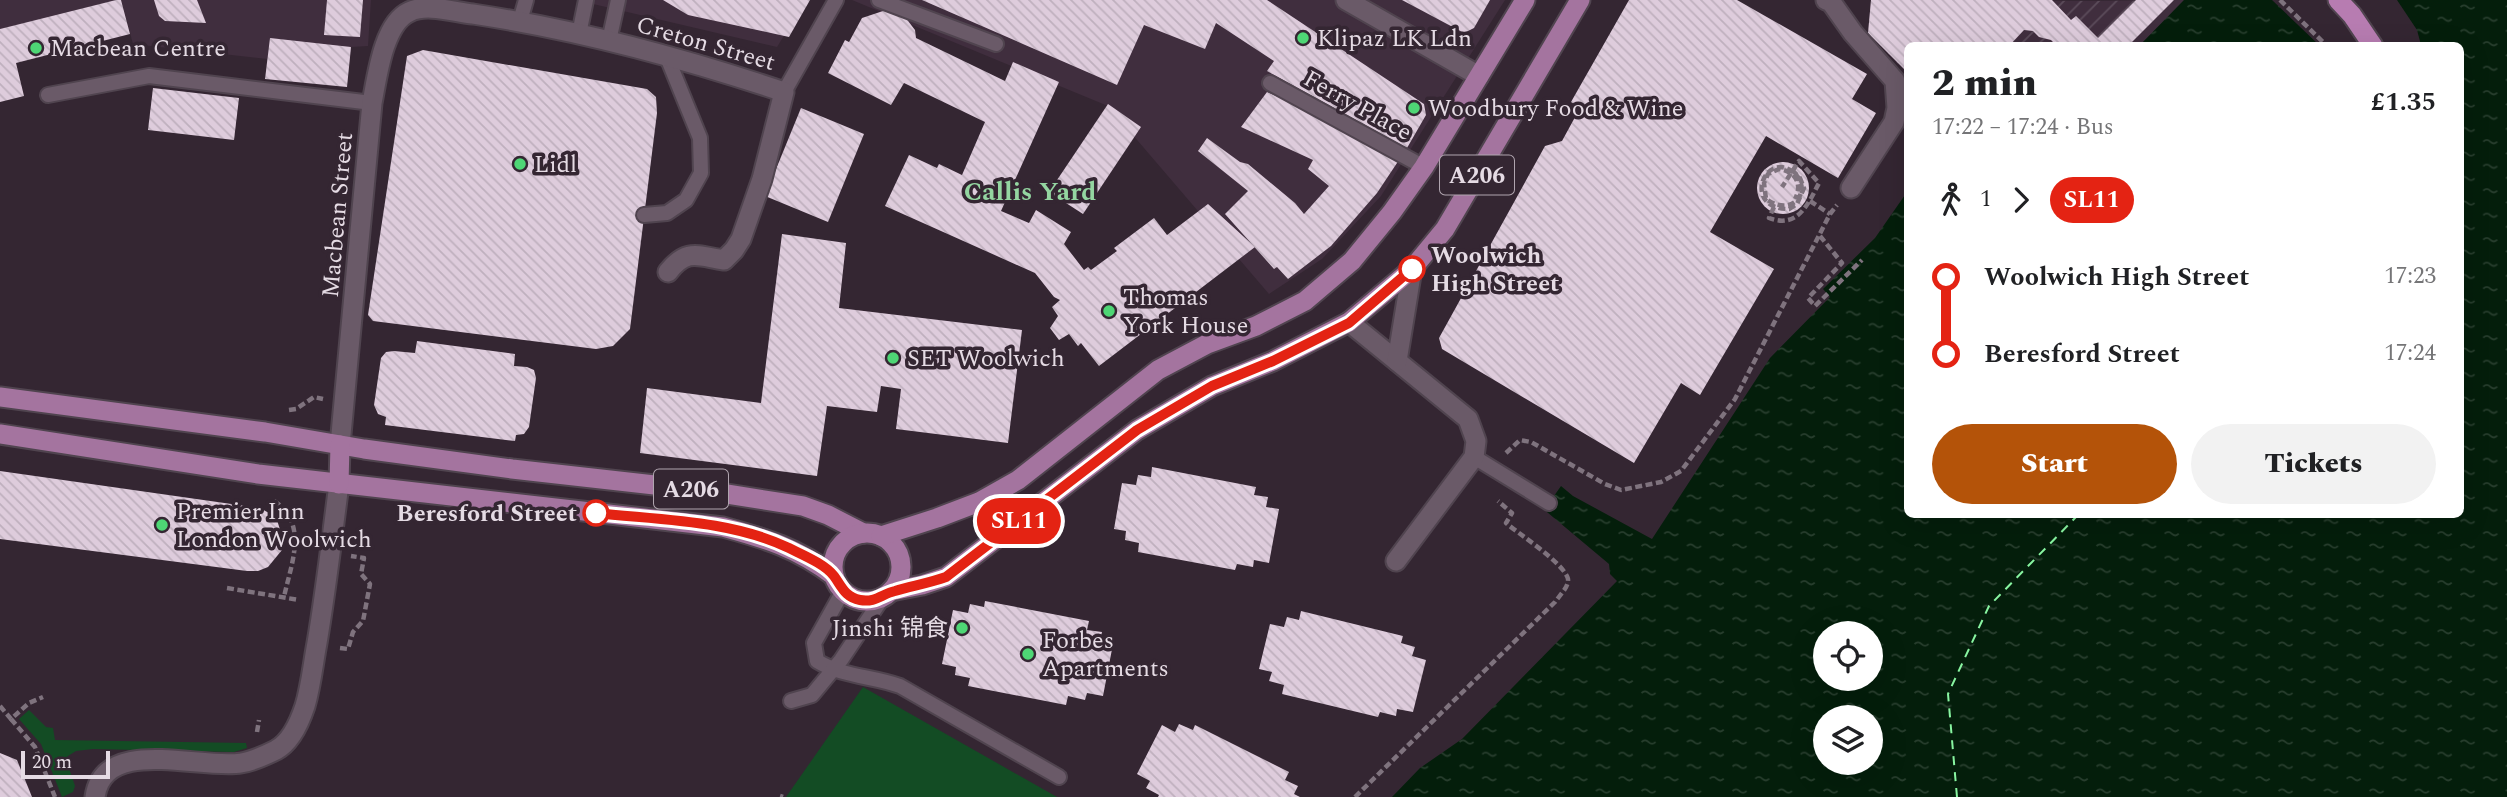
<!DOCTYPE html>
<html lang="en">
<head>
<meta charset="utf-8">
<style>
  :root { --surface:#fff; --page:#f2f2f2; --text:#202124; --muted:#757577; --accent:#b45309 }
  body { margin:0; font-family:Spectral,"Noto Sans SC",serif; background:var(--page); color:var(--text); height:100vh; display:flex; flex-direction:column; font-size:26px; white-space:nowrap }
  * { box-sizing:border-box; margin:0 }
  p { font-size:23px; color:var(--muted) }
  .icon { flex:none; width:38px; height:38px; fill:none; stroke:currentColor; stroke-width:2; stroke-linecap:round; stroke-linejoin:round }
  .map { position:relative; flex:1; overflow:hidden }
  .side { position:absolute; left:1904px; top:42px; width:560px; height:476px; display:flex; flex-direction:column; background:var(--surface); border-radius:10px; box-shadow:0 7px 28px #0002 }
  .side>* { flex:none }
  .badge { padding:0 14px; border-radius:23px; font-size:24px; line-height:46px }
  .controls { position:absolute; left:1813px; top:621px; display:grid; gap:14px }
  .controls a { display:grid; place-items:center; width:70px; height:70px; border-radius:50%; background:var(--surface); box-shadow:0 7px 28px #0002; font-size:35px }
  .scale { position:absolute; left:21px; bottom:18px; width:89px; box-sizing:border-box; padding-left:7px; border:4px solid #e5dbe4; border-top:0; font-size:19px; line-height:24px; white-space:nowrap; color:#e5dbe4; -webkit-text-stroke:5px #342632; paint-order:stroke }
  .map>.badge { position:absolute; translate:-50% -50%; box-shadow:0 0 0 4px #fff }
  .legs { display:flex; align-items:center; gap:10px; height:77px; padding:0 28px; font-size:23px }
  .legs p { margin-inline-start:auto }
  .headline { display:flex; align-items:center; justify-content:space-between; height:119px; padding:0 28px }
  h1 { font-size:38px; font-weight:800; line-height:52px }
  .primary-button { display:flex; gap:14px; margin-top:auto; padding:14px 28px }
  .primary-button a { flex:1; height:80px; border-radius:42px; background:var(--accent); color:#fff; font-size:28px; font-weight:800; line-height:80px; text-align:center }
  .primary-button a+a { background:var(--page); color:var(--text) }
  ul { padding:0 28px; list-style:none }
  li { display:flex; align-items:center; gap:24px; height:77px; font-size:26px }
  li i { display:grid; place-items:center; width:10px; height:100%; margin:0 9px; background:currentColor }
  li i::after { content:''; width:18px; height:18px; margin:-9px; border:5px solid; border-radius:50%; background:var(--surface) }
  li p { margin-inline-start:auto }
  li:first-child i { background:linear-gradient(#0000 50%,currentColor 0) }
  li:last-child i { background:linear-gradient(currentColor 50%,#0000 0) }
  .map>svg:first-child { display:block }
</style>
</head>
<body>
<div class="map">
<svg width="2507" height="797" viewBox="0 0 2507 797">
  <defs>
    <pattern id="industrial-furrows" width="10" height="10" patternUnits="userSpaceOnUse" patternTransform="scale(1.75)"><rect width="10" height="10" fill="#402e3e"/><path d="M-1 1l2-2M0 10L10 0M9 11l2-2" fill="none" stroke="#5b4c5a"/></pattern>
    <pattern id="water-ripples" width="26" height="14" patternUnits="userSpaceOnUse" patternTransform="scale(1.75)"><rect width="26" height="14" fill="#041e0b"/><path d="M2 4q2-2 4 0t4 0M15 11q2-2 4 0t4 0" fill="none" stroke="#283e2e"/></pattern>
    <pattern id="building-back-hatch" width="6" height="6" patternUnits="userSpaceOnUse" patternTransform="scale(1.75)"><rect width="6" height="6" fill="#deccdc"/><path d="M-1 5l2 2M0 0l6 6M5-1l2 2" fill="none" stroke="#bfb0be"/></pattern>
  </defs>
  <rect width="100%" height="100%" fill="#342632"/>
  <g fill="#402e3e">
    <path d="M0 0H116L0 29Z"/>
    <path d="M121 0H371L368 46 351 47 349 68 133 44Z"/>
    <path d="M576 0H806L777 47Z"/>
    <path d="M852 0H1505L1381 196 1322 259 1269 294 1108 106Z"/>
  </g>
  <path fill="url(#industrial-furrows)" d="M1871 0 2093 1 2184 0 2140 45 1908 46 1907 73 1868 33Z"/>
  <g fill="#134c24">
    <path d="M863 687 1057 797H786Z"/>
    <path d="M29 710 46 727 53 728 55 740 246 743 247 748 234 752 93 749 76 751 68 756 67 762 75 786 73 792 62 797 41 744 19 719Z"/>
  </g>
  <path fill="url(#water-ripples)" fill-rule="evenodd" d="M2184 0H2507V797H1392L1420 768 1462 739 1617 581 1610 574 1609 564 1535 502 1549 503 1561 486 1573 496 1652 539 1770 358 1830 297 1823 289 1875 238 1907 192 1908 514H2460V46L2140 45ZM1825 634H1871V679H1825ZM1825 718H1871V763H1825Z"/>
  <path fill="#342632" d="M2272 0H2397L2417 30 2421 45H2319Z"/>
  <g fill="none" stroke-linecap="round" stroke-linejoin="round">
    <path stroke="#88f5a1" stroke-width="2" stroke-dasharray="9 7" stroke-linecap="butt" d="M1957 797 1948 694 1989 606 2079 514"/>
  </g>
  <g fill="url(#building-back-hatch)">
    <path d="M116 0H121L130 34 16 63 24 96 0 102V29Z"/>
    <path d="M154 0H197L206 23 165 21 159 16Z"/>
    <path d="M327 0H363L360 37 324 35Z"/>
    <path d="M663 0H810L789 37 688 15Z"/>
    <path d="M922 0H1267L1424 104 1426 115 1407 148 1267 71 1274 61 1216 23 1205 49 1144 25 1117 85Z"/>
    <path d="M1402 0H1490L1474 28 1464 33Z"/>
    <path d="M1629 0H1737L1867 74 1852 99 1876 113 1838 178 1766 136 1710 232 1774 269 1700 395 1681 383 1634 463 1442 349 1439 338 1545 146 1562 141 1580 108 1571 102Z"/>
    <path d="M1871 0H2052L2071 20 2076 16 2098 38 2136 0H2174L2128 46H2057L2051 40 2039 37 2033 31 2024 30 2009 46H1908V73L1868 33Z"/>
    <path d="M886 10 905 17 915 30 916 38 1005 81 1013 62 1059 82 1001 211 1029 223 1036 210 1071 232 1064 244 1084 270 1088 267 1091 270 1117 251 1114 248 1154 218 1167 235 1208 204 1255 247 1099 366 1081 343 1078 346 1069 334 1059 340 1050 328 1058 316 1052 307 1060 300 1054 297 1035 273 885 206 909 155 937 168 939 164 962 175 985 122 904 83 891 105 828 73 845 40 849 42 862 18Z"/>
    <path d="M270 38 351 47 347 87 265 79Z"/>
    <path d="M423 50 647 89 656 97 657 113 630 329 613 346 596 349 373 321 368 315 407 56Z"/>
    <path d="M153 88 239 98 234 140 148 130Z"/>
    <path d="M1267 92 1335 122 1401 157 1377 193 1331 246 1288 279 1277 267 1274 269 1225 214 1248 191 1198 151 1207 138 1240 162 1248 164 1295 203 1304 214 1329 186 1308 169 1313 160 1241 127Z"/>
    <path d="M1108 104 1141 127 1083 214 1049 192Z"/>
    <path d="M801 108 864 134 828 222 765 196Z"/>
    <circle cx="1783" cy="188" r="26"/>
    <path d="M782 234 846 243 839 308 1022 330 1008 443 896 429 901 389 881 386 877 412 827 406 817 476 640 453 647 388 761 403Z"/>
    <path d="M417 341 515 354 514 366 527 367 534 370 536 378 529 427 524 434 516 435 515 441 385 425 386 417 378 414 374 405 381 358 386 352 394 351 415 353Z"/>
    <path d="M1152 467 1256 487 1254 495 1268 497 1266 507 1279 509 1269 563 1254 560 1253 567 1237 564 1235 570 1138 552 1139 543 1125 540 1126 531 1114 529 1122 483 1136 485 1138 475 1151 477Z"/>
    <path d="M0 471 260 508 269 513 277 520 283 539 282 550 268 567 258 571H247L0 539Z"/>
    <path d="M985 601 1089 621 1087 630 1102 632 1100 641 1113 644 1103 696 1087 693 1085 700 1068 696 1066 705 968 686 970 678 955 675 956 667 942 664 953 610 968 613 970 604 984 607Z"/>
    <path d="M1301 611 1403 636 1401 643 1415 647 1412 656 1426 660 1413 712 1397 709 1396 716 1380 712 1378 717 1282 694 1284 685 1269 681 1272 672 1259 669 1270 624 1284 627 1287 617 1299 620Z"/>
    <path d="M1179 724 1193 730 1195 725 1289 772 1285 780 1298 786 1294 794 1300 797H1158L1159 795 1146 788 1150 781 1137 774 1162 725 1175 732Z"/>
    <path d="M0 753 17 760 32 797H0Z"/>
  </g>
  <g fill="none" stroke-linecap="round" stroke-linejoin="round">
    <g stroke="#50444f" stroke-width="18">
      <g id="service">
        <path d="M879 0 996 44"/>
        <path d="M520 21 526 0"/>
        <path d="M579 34 586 0"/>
        <path d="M609 41 618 0"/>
        <path d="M1270 83 1424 167"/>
        <path d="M784 92 836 0"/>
        <path d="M48 95 149 76 372 103"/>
        <path d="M644 215 667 213 686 200 701 173 700 138 667 57"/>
        <path d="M1474 457 1549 503"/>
        <path d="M843 591 814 643 817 661C843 677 873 676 900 686L1059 777"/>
        <path d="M791 701 812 695 841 660 883 597"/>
      </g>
    </g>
    <g stroke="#50444f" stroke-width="23">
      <g id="minor">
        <path d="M1346 0 1479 76"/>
        <path d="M1826 0 1831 2 1853 33 1895 81 1897 108 1894 122 1851 188"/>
        <path d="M1349 322 1468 419 1476 441 1474 457 1396 561"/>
        <path d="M1397 361 1412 269"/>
        <path d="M340 445 372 103C377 78 383 24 409 12 426 3 454 12 473 14 579 30 683 58 784 92L762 179 741 239 734 250 724 260C697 256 687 248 668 272"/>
        <path d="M95 797C104 735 200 770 241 763 253 761 266 755 276 750 291 742 300 721 305 706 311 686 313 664 317 643 326 590 332 537 339 484"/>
      </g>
    </g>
    <g stroke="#50444f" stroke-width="23">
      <g id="primary">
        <path d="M0 397 265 432 364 449 512 469 708 491 803 506 828 515 863 533"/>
        <path d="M0 434 258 474 723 527C767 539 797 548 834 576"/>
        <path d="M339 484 340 445"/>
        <circle cx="867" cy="567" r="34"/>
        <path d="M881 536 937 518 979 502 1018 480 1158 370 1207 344 1256 326 1305 301 1352 261 1392 212 1424 167 1525 0"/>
        <path d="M891 591 922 585 946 577 1137 430 1212 386 1273 361 1349 322 1412 269 1445 229 1580 0"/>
      </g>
    </g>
    <g stroke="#50444f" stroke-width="23">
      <path id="trunk" d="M2338 0 2352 15 2373 46"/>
    </g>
    <g stroke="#7f737e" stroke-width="4.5" stroke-dasharray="7 3.5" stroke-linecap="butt">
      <path d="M2280 0 2327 46"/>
      <path d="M1792 170 1800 178 1804 188 1797 204 1789 209C1743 209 1763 154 1790 170 1815 185 1796 220 1766 199L1764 183 1768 174 1779 169C1795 171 1803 184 1795 199"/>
      <path d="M1810 201 1830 214"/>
      <path d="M1774 207 1769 218C1798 229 1808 204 1819 183L1799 161 1782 187"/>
      <path d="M1820 236 1842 263 1808 298 1815 306 1862 260"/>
      <path d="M289 410 296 409 314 397 323 399"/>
      <path d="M1506 453 1520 440 1531 442 1605 484 1621 490 1661 482 1681 471 1735 399 1830 214 1837 205"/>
      <path d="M274 501C309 524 291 564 284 597"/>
      <path d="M1990 516 1992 514"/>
      <path d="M227 588 299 600"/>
      <path d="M340 648 348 649 353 632 363 621 370 584 361 574 364 558 351 556"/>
      <path d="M0 706 11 719 29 703 43 697"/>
      <path d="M11 719 35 747 55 797"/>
      <path d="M257 732 259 720"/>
      <path d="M780 796 783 797"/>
      <path d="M1355 797 1555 602C1559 596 1569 587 1568 579 1565 564 1519 534 1506 523L1512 513 1498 501"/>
    </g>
    <use href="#service" stroke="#6a5a68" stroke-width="14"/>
    <use href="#minor" stroke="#6a5a68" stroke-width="19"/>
    <use href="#primary" stroke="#a4749f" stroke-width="19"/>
    <use href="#trunk" stroke="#b77cb1" stroke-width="19"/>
  </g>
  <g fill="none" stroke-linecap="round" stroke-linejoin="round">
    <g stroke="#fff" stroke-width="16">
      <path id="line-1" d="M596 513C660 520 731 520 789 548 803 555 825 564 834 576 842 587 845 597 860 600 875 603 882 594 895 591 912 586 929 583 946 577L1137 430 1212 386 1273 361 1349 323 1412 269"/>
    </g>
    <use href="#line-1" stroke="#e42313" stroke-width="10"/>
  </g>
  <g fill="#4ed675" stroke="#342632" stroke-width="2.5">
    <circle cx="1303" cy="38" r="7"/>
    <circle cx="36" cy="48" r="7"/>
    <circle cx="1414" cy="108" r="7"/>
    <circle cx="520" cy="164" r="7"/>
    <circle cx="1109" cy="311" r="7"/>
    <circle cx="893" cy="358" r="7"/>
    <circle cx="162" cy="525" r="7"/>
    <circle cx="962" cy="628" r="7"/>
    <circle cx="1028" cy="654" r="7"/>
  </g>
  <g fill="#fff" stroke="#e42313" stroke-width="3.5">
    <circle cx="1412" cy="269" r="12"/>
    <circle cx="596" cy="513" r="12"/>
  </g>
  <g text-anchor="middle" stroke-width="7" stroke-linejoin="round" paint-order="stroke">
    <g fill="#342632" stroke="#b0a5af" stroke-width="2">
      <rect x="1440" y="155.5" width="74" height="39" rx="5"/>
      <rect x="654" y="469.5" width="74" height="39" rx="5"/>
    </g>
    <g font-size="23" font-weight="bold" fill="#e5dbe4">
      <text x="1477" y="183">A206</text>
      <text x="691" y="497">A206</text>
    </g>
    <g font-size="24" fill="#e5dbe4" stroke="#342632" text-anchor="start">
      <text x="1317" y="46">Klipaz LK Ldn</text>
      <text x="50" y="56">Macbean Centre</text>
      <text x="1428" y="116">Woodbury Food &amp; Wine</text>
      <text x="534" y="172">Lidl</text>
      <text x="1123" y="305">Thomas<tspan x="1123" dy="28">York House</tspan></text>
      <text x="907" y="366">SET Woolwich</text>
      <text x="176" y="519">Premier Inn<tspan x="176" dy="28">London Woolwich</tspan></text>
      <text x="948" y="636" text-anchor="end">Jinshi 锦食</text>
      <text x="1042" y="648">Forbes<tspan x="1042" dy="28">Apartments</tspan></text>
    </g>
    <g font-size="24" fill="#e5dbe4" stroke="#342632">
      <text transform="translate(706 43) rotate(16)" y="8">Creton Street</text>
      <text transform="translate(1358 105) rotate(29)" y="8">Ferry Place</text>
      <text transform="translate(337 215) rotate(-85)" y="8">Macbean Street</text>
    </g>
    <g font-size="24" font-weight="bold" fill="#e5dbe4" stroke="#342632" text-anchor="start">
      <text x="1431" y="263">Woolwich<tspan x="1431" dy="28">High Street</tspan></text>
      <text x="577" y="521" text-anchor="end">Beresford Street</text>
    </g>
    <g font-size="26" font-weight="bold" fill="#94d6a1" stroke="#342632">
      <text x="1030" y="200">Callis Yard</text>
    </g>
  </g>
</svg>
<div class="controls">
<a><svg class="icon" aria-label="locate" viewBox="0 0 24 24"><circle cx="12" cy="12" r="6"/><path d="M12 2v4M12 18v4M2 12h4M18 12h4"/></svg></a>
<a><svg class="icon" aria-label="layers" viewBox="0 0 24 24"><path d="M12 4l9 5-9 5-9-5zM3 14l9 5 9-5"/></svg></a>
</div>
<div class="scale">20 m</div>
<b class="badge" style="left:1019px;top:521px;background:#e42313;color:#fff">SL11</b>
<section class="side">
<div class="headline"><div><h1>2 min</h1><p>17:22 – 17:24 · Bus</p></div><b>£1.35</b></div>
<div class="legs"><svg class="icon" aria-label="walk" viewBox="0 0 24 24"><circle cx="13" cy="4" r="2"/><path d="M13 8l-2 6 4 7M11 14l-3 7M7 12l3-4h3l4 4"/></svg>1<svg class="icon" aria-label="forward" viewBox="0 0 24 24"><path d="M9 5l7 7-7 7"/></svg><b class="badge" style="background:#e42313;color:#fff">SL11</b></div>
<ul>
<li><i style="color:#e42313"></i><b>Woolwich High Street</b><p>17:23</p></li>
<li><i style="color:#e42313"></i><b>Beresford Street</b><p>17:24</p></li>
</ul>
<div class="primary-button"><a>Start</a><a>Tickets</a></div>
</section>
</div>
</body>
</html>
